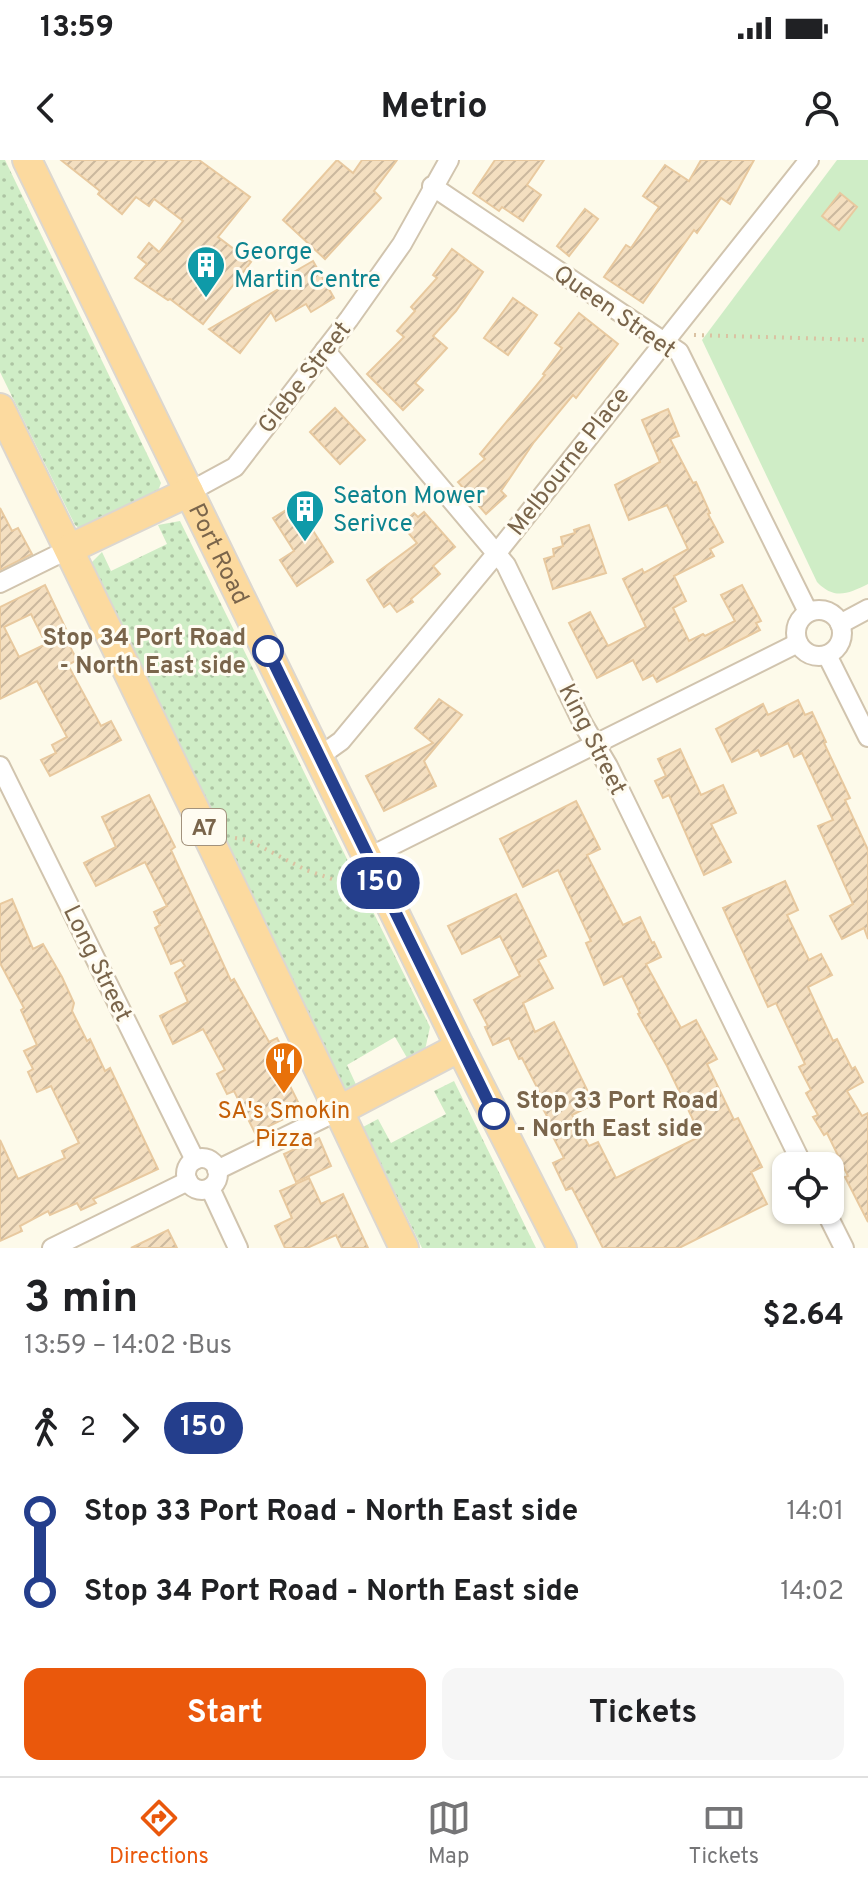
<!DOCTYPE html>
<html lang="en">
<head>
<meta charset="utf-8">
<style>
  :root { --surface:#fff; --page:#f6f6f6; --text:#202124; --muted:#757577; --line:#e0e0e0; --accent:#ea580c }
  body { margin:0; font-family:Overpass,sans-serif; background:var(--page); color:var(--text); height:100vh; display:flex; flex-direction:column; font-size:30px; white-space:nowrap }
  * { box-sizing:border-box; margin:0 }
  p { font-size:26px; color:var(--muted) }
  .icon { flex:none; width:44px; height:44px; fill:none; stroke:currentColor; stroke-width:2; stroke-linecap:round; stroke-linejoin:round }
  .map { position:relative; height:1088px; overflow:hidden }
  .side { display:flex; flex-direction:column; background:var(--surface); flex:1 }
  .side>* { flex:none }
  .badge { padding:0 16px; border-radius:26px; font-size:28px; line-height:52px }
  .buttons { position:absolute; left:772px; top:992px; display:grid; gap:16px }
  .buttons a { display:grid; place-items:center; width:72px; height:72px; border-radius:16px; background:var(--surface); box-shadow:0 2px 6px #0004; font-size:40px }
  .map>.badge { position:absolute; translate:-50% -50%; box-shadow:0 0 0 4px #fff }
  .legs { display:flex; align-items:center; gap:12px; height:88px; padding:0 24px; font-size:26px }
  .legs p { margin-inline-start:auto }
  .headline { display:flex; align-items:center; justify-content:space-between; height:136px; padding:0 24px }
  h1 { font-size:44px; font-weight:700; line-height:60px }
  .action { display:flex; gap:16px; margin-top:auto; padding:16px 24px }
  .action a { flex:1; height:92px; border-radius:16px; background:var(--accent); color:#fff; font-size:32px; font-weight:700; line-height:92px; text-align:center }
  .action a+a { background:var(--page); color:var(--text) }
  ul { padding:0 24px; list-style:none }
  li { display:flex; align-items:center; gap:28px; height:80px; font-size:30px }
  li i { display:grid; place-items:center; width:12px; height:100%; margin:0 10px; background:currentColor }
  li i::after { content:''; width:20px; height:20px; margin:-10px; border:6px solid; border-radius:50%; background:var(--surface) }
  li p { margin-inline-start:auto }
  li:first-child i { background:linear-gradient(#0000 50%,currentColor 0) }
  li:last-child i { background:linear-gradient(currentColor 50%,#0000 0) }
  .status { display:flex; justify-content:space-between; align-items:center; height:56px; padding:0 40px; background:var(--surface); direction:ltr }
  .status svg { height:22px; fill:currentColor }
  header { display:flex; justify-content:space-between; align-items:center; height:104px; padding:0 24px; background:var(--surface); font-size:36px; font-weight:700 }
  .tabs { display:flex; justify-content:space-around; align-items:center; height:112px; border-top:2px solid var(--line); background:var(--surface); font-size:22px; color:var(--muted) }
  .tabs a { display:grid; justify-items:center; gap:4px }
  .tabs .selected { color:var(--accent) }
  .map>svg:first-child { display:block }
</style>
</head>
<body>
<div class="status"><b>13:59</b><svg viewBox="0 0 49 12"><path d="M0 12V9h3v3zM5 12V6h3v6zM10 12V3h3v9zM15 12V0h3v12zM26 1h20v11H26zM47 4h2v5h-2z"/></svg></div>
<header><svg class="icon" aria-label="back" viewBox="0 0 24 24"><path d="M15 5l-7 7 7 7"/></svg>Metrio<svg class="icon" aria-label="person" viewBox="0 0 24 24"><circle cx="12" cy="8" r="4"/><path d="M4 21q1-7 8-7t8 7"/></svg></header>
<div class="map">
<svg width="868" height="1088" viewBox="0 0 868 1088">
  <defs>
    <pattern id="grass-dots" width="8" height="8" patternUnits="userSpaceOnUse" patternTransform="scale(2)"><rect width="8" height="8" fill="#cfedc6"/><path d="M2 2h.1M6 6h.1" fill="none" stroke="#adc4a3" stroke-width="1.8" stroke-linecap="round"/></pattern>
    <pattern id="building-hatch" width="6" height="6" patternUnits="userSpaceOnUse" patternTransform="scale(2)"><rect width="6" height="6" fill="#f4dfc0"/><path d="M-1 1l2-2M0 6l6-6M5 7l2-2" fill="none" stroke="#cbb89e"/></pattern>
  </defs>
  <rect width="100%" height="100%" fill="#fdfaea"/>
  <g fill="url(#grass-dots)">
    <path d="M0 0H5L161 323 158 331 89 370H81L75 365 0 212Z"/>
    <path d="M180 361 430 867 425 890 410 903 395 877 347 905 359 931 345 932 90 404 102 392 111 411 167 384 158 365Z"/>
    <path d="M454 921 536 1088H422L363 967 378 959 391 983 446 954 434 931Z"/>
  </g>
  <path fill="#cfedc6" d="M837 0H868V424C848 434 834 440 817 422L702 180Z"/>
  <g fill="url(#building-hatch)" stroke="#e8c99f" stroke-width="2" fill-rule="evenodd">
    <path d="M61 0H199L250 37 218 77 251 102 203 164 170 139 168 140 135 118 147 104 138 97 149 83 159 92 183 61 154 39 149 46 136 37 122 54 98 34 100 31Z"/>
    <path d="M337 0 353 13 362 0H397L374 31 381 38 325 99 283 60Z"/>
    <path d="M495 0H544L527 25 541 35 523 61 502 47 499 51 473 33Z"/>
    <path d="M701 0H754L730 44 721 38 697 73 694 70 643 143 604 117 626 85 631 88 659 47 643 36 665 5 689 21Z"/>
    <path d="M840 33 857 47 839 70 822 56Z"/>
    <path d="M585 49 598 59 569 96 557 86Z"/>
    <path d="M452 89 483 112 456 151 433 176 447 188 415 223 423 230 403 250 367 214 404 177 397 171 415 151 411 147 437 118 433 115Z"/>
    <path d="M313 101 334 138 311 152 306 144 276 161 271 152 240 193 209 169 289 123 285 117Z"/>
    <path d="M513 138 537 155 508 195 484 178Z"/>
    <path d="M579 153 618 184 576 238 573 235 534 282 501 331 506 336 486 354 458 322 485 299 480 294 545 215 543 214 562 188 555 183Z"/>
    <path d="M335 248 365 280 340 304 310 272Z"/>
    <path d="M668 249 679 276 670 279 693 323 696 322 710 353 708 354 723 382 710 389 714 396 674 416 686 441 673 448 689 481 703 474 705 476 735 461 721 435 742 425 761 461 756 463 760 470 657 522 653 515 643 520 633 500 597 518 569 463 590 452 608 486 646 467 623 419 642 409 644 413 688 389 667 345 629 360 615 325 660 302 642 260Z"/>
    <path d="M296 344 333 402 297 426 280 400 294 391 273 358Z"/>
    <path d="M0 348 12 371 18 368 32 394 0 410Z"/>
    <path d="M424 352 455 387 433 406 440 414 411 439 413 442 397 452 390 443 384 447 367 420 417 383 401 364 414 353 418 357Z"/>
    <path d="M589 365 606 413 553 429 544 399 554 396 553 389 563 386 561 377 575 373 574 370Z"/>
    <path d="M45 425 66 469 62 471 77 500 68 505 101 566 111 561 121 580 50 616 41 600 56 593 52 585 67 577 37 521 0 539V447ZM31 454 46 484 19 497 4 467Z"/>
    <path d="M439 539 462 555 424 601 436 626 384 651 366 616 433 583 415 568Z"/>
    <path d="M798 540 805 555 812 552 826 582 824 583 850 638 845 640 868 690V779L864 768 842 779 830 756 853 744 818 666 833 660 802 593 794 597 788 583 761 596 758 590 732 602 716 569 763 544 768 555Z"/>
    <path d="M680 589 701 635 723 625 736 653 711 664 731 702 704 715 669 635 663 638 655 621 666 616 658 599Z"/>
    <path d="M149 635 175 687 171 690 231 821 234 819 269 882 277 878 287 897 282 900 285 906 281 908 302 950 255 973 234 931 227 934 217 914 225 910 203 869 173 884 160 856 188 842 175 813 185 806 181 800 171 804 155 768 160 765 154 752 167 746 145 702 96 726 84 703 116 687 102 657Z"/>
    <path d="M576 641 600 689 587 695 623 765 640 757 652 783 654 782 661 797 646 804 681 868 696 860 717 899 707 904 734 960 738 958 762 1007 751 1012 767 1044 679 1088H603L572 1028 566 1030 553 1003 564 998 550 971 554 969 542 947 546 945 522 898 519 899 509 878 493 885 485 867 488 866 474 840 520 816 500 776 462 794 448 766 516 734 546 796 538 800 553 828 523 843 535 872 554 862 594 944 572 955 589 986 598 982 616 1018 701 976 667 906 638 854 640 853 622 816 604 825 586 783 591 781 558 710 523 727 500 679Z"/>
    <path d="M785 721 798 750 787 755 809 800 821 794 832 815 808 827 833 881 837 879 852 909 855 907 863 922 847 931 862 956 868 953V1062L845 1017 848 1016 827 973 824 975 813 957 818 955 806 933 811 930 799 907 805 904 776 843 768 847 723 748Z"/>
    <path d="M12 739 33 789 43 784 62 817 74 843 72 851 87 881 90 879 105 911 110 908 158 1009 93 1039 96 1043 81 1050 77 1043 50 1055 48 1051 20 1066 22 1071 0 1081V980L18 1019 65 998 62 991 79 983 51 926 37 932 28 912 33 909 24 891 37 885 21 850 24 848 0 803V744Z"/>
    <path d="M319 978 331 1006 296 1022 284 994Z"/>
    <path d="M309 1018 321 1044 343 1034 368 1088H342L336 1075 307 1088H285L275 1066 292 1058 280 1031Z"/>
    <path d="M168 1070 177 1088H131Z"/>
  </g>
  <g fill="none" stroke-linecap="round" stroke-linejoin="round">
    <g stroke="#d1c4ae" stroke-width="22">
      <g id="minor">
        <path d="M432 26 679 192 808 452"/>
        <path d="M325 190 506 405 583 564 608 606 803 1006"/>
        <path d="M189 332 235 307 349 159 402 84 449 0"/>
        <path d="M0 423 69 389"/>
        <circle cx="819" cy="473" r="23"/>
        <path d="M840 464 868 449"/>
        <path d="M827 495 868 577"/>
        <path d="M320 596 341 581 496 394 809 0"/>
        <path d="M0 606 195 1000"/>
        <path d="M367 698 798 483"/>
        <circle cx="202" cy="1014" r="16"/>
        <path d="M217 1010 338 951"/>
        <path d="M210 1028 238 1088"/>
        <path d="M825 1050 844 1088"/>
        <path d="M52 1088 188 1021"/>
      </g>
    </g>
    <g stroke="#dcd7d0" stroke-width="32">
      <g id="trunk">
        <path id="s1" d="M27 0 460 887 562 1088"/>
        <path d="M0 248 212 685 404 1088"/>
        <path d="M69 389 189 332"/>
        <path d="M338 951 460 887"/>
      </g>
    </g>
    <g stroke="#dac2a2" stroke-width="4" stroke-dasharray="2 6" stroke-linecap="butt">
      <path d="M694 175 868 180"/>
      <path d="M235 678 248 680 306 710 335 720"/>
    </g>
    <use href="#minor" stroke="#fff" stroke-width="18"/>
    <use href="#trunk" stroke="#fcda9f" stroke-width="28"/>
  </g>
  <g fill="none" stroke-linecap="round" stroke-linejoin="round">
    <g stroke="#fff" stroke-width="18">
      <path id="line-1" d="M268 491 494 954"/>
    </g>
    <use href="#line-1" stroke="#243e8c" stroke-width="12"/>
  </g>
  <defs>
    <g id="building-pin" transform="scale(2)"><path d="M0 17L-7.5 6A9.5 9.5 0 1 1 7.5 6Z" fill="#0f9aa8" stroke="#fffcf1"/><path d="M-4-6H4V6H1V3H-1V6H-4ZM-2.5-4.3h1.7v1.8h-1.7ZM.8-4.3h1.7v1.8H.8ZM-2.5-1h1.7V.8h-1.7ZM.8-1h1.7V.8H.8Z" fill="#fff"/></g>
    <g id="restaurant-pin" transform="scale(2)"><path d="M0 17L-7.5 6A9.5 9.5 0 1 1 7.5 6Z" fill="#e8710a" stroke="#fffcf1"/><path d="M-5-6h1v4h1v-4h1v4h1v-4h1v5L-1.5 .5V6h-2V.5L-5-1ZM5-6V6H3V1.5H1.5Q1.5-4 5-6Z" fill="#fff"/></g>
  </defs>
  <g fill-rule="evenodd">
    <use href="#building-pin" x="206" y="105"/>
    <use href="#building-pin" x="305" y="349"/>
    <use href="#restaurant-pin" x="284" y="901"/>
  </g>
  <g fill="#fff" stroke="#243e8c" stroke-width="4">
    <circle cx="268" cy="491" r="14"/>
    <circle cx="494" cy="954" r="14"/>
  </g>
  <g text-anchor="middle" stroke-width="6" stroke-linejoin="round" paint-order="stroke">
    <rect fill="#fffcf1" stroke="#a2927d" stroke-width="2" x="182" y="649" width="44" height="36" rx="6"/>
    <g font-size="22" font-weight="bold" fill="#7a654b">
      <text x="204" y="675">A7</text>
    </g>
    <g font-size="24" fill="#0d838f" stroke="#fffcf1" text-anchor="start">
      <text x="234" y="99">George<tspan x="234" dy="28">Martin Centre</tspan></text>
      <text x="333" y="343">Seaton Mower<tspan x="333" dy="28">Serivce</tspan></text>
    </g>
    <g font-size="24" fill="#7a654b" stroke="#fffcf1">
      <text transform="translate(615 151) rotate(35)" y="8">Queen Street</text>
      <text transform="translate(304 217) rotate(-52)" y="8">Glebe Street</text>
      <text transform="translate(568 301) rotate(-52)" y="8">Melbourne Place</text>
      <text dy="8" stroke="none"><textPath href="#s1" startOffset="438">Port Road</textPath></text>
      <text transform="translate(593 579) rotate(63)" y="8">King Street</text>
      <text transform="translate(98 803) rotate(64)" y="8">Long Street</text>
    </g>
    <g font-size="24" font-weight="bold" fill="#7a654b" stroke="#fffcf1" text-anchor="end">
      <text x="246" y="485">Stop 34 Port Road<tspan x="246" dy="28">- North East side</tspan></text>
      <text x="516" y="948" text-anchor="start">Stop 33 Port Road<tspan x="516" dy="28">- North East side</tspan></text>
    </g>
    <g font-size="24" fill="#c56008" stroke="#fffcf1">
      <text x="284" y="958">SA's Smokin<tspan x="284" dy="28">Pizza</tspan></text>
    </g>
  </g>
</svg>
<div class="buttons">
<a><svg class="icon" aria-label="locate" viewBox="0 0 24 24"><circle cx="12" cy="12" r="6"/><path d="M12 2v4M12 18v4M2 12h4M18 12h4"/></svg></a>
</div>
<b class="badge" style="left:380px;top:723px;background:#243e8c;color:#fff">150</b>
</div>
<section class="side">
<div class="headline"><div><h1>3 min</h1><p>13:59 – 14:02 · Bus</p></div><b>$2.64</b></div>
<div class="legs"><svg class="icon" aria-label="walk" viewBox="0 0 24 24"><circle cx="13" cy="4" r="2"/><path d="M13 8l-2 6 4 7M11 14l-3 7M7 12l3-4h3l4 4"/></svg>2<svg class="icon" aria-label="forward" viewBox="0 0 24 24"><path d="M9 5l7 7-7 7"/></svg><b class="badge" style="background:#243e8c;color:#fff">150</b></div>
<ul>
<li><i style="color:#243e8c"></i><b>Stop 33 Port Road - North East side</b><p>14:01</p></li>
<li><i style="color:#243e8c"></i><b>Stop 34 Port Road - North East side</b><p>14:02</p></li>
</ul>
<div class="action"><a>Start</a><a>Tickets</a></div>
</section>
<nav class="tabs">
<a class="selected"><svg class="icon" aria-label="directions" viewBox="0 0 24 24"><path d="M12 3l9 9-9 9-9-9zM9 14v-3h6M13 9l2 2-2 2"/></svg>Directions</a>
<a><svg class="icon" aria-label="map" viewBox="0 0 24 24"><path d="M3 6l6-2 6 2 6-2v14l-6 2-6-2-6 2zM9 4v14M15 6v14"/></svg>Map</a>
<a><svg class="icon" aria-label="tickets" viewBox="0 0 24 24"><path d="M3 7h18v10H3zM15 7v10"/></svg>Tickets</a>
</nav>
</body>
</html>
